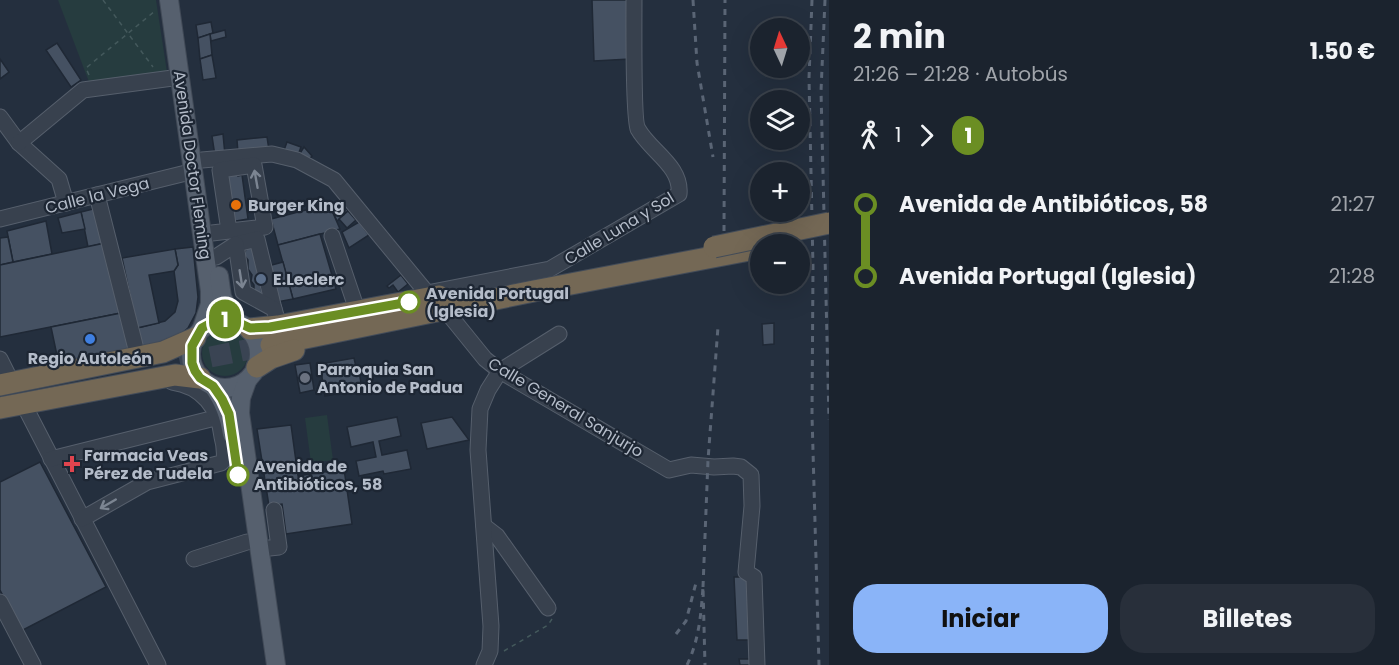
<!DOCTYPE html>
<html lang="es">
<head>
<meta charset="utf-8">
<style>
  :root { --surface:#1b232e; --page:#282f3a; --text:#f1f3f6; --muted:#a0a4aa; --line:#39404a; --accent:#8ab4f8 }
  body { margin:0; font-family:Poppins,sans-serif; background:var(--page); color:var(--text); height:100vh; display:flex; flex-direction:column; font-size:22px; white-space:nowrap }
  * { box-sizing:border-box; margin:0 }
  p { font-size:20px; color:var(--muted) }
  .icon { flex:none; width:33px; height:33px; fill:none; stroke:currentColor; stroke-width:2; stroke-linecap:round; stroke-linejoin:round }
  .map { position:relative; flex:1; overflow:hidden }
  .drawer { display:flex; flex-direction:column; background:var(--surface); width:570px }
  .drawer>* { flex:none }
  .badge { padding:0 12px; border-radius:20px; font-size:21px; line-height:39px }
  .needle { width:39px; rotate:356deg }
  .tools { position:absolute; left:750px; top:18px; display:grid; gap:12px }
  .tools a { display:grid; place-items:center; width:60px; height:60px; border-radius:50%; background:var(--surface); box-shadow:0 6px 24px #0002,0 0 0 2px var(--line); font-size:30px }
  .map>.badge { position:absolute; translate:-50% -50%; box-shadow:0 0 0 3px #fff }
  .legs { display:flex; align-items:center; gap:9px; height:66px; padding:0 24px; font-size:20px }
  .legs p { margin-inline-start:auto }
  .summary { display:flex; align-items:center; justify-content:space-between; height:102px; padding:0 24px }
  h1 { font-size:33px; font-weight:700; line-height:45px }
  .button { display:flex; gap:12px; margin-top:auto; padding:12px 24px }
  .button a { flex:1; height:69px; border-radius:24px; background:var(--accent); color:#111; font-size:24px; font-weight:700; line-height:69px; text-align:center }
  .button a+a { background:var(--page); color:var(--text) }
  ul { padding:0 24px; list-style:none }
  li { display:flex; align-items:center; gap:21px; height:72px; font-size:22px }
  li i { display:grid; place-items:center; width:9px; height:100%; margin:0 8px; background:currentColor }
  li i::after { content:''; width:15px; height:15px; margin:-8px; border:4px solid; border-radius:50%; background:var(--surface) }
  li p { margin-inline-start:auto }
  li:first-child i { background:linear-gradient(#0000 50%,currentColor 0) }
  li:last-child i { background:linear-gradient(currentColor 50%,#0000 0) }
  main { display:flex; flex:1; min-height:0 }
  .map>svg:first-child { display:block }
</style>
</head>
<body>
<main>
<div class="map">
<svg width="829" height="665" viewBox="0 0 829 665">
  <rect width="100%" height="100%" fill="#242f3e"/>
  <g fill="#263c3f">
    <path d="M58 0H156L167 72 89 82Z"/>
    <circle cx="225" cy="353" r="23"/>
    <path d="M327 415 333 460 311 463 305 418Z"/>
  </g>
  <g fill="#455162" stroke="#1f2835" stroke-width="1.5">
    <path d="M592 0H628L630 59 594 61Z"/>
    <path d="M211 22 213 33 198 38 196 25Z"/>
    <path d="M225 30 226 37 211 41 210 34Z"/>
    <path d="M210 34 212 55 200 59 198 38Z"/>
    <path d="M57 43 81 80 71 87 46 50Z"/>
    <path d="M212 55 216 78 203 80 200 59Z"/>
    <path d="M0 59 9 72 0 79Z"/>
    <path d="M223 134 225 155 215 156 212 136Z"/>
    <path d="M267 137 269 150 238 153 237 140Z"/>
    <path d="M287 142 301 147 297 158 283 153Z"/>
    <path d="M304 147 312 156 306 163 297 158Z"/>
    <path d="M238 171V176L242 175 248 219 230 222 226 173Z"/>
    <path d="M342 203 348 211 337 221 332 210Z"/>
    <path d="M329 204 340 229 278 245 271 219Z"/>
    <path d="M97 208 105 243 88 247 81 212Z"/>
    <path d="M348 211 356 220 347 228 339 219Z"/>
    <path d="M81 212 85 229 62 233 58 218Z"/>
    <path d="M46 221 52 254 13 262 7 231Z"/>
    <path d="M359 222 369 235 349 248 342 232Z"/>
    <path d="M320 234 336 289 293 299 278 245Z"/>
    <path d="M8 237 13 262 0 265V238Z"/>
    <path d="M105 243 121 313 0 337V265Z"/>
    <path d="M193 247 198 297 196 313 188 328 181 334 143 349 137 328 165 321 175 312 178 301 174 271 178 265 175 249Z"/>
    <path d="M252 247 263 297 254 291V285L251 281 252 275 248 269V260L244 255 246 249Z"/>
    <path d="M175 249 178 265 174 271 149 275 159 323 137 328 122 258Z"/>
    <path d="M283 262 293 299 277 302 268 266Z"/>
    <path d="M401 275 408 284 398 292 393 285 389 288 387 286Z"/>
    <path d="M121 313 129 350 59 365 51 327Z"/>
    <path d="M774 323V344L763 345 762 324Z"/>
    <path d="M354 358 356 367 352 368 353 372 359 371 362 389 325 396 320 364Z"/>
    <path d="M310 363 314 390 300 393 295 365Z"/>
    <path d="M397 417 401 436 379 441 382 455 407 450 411 469 384 474 383 471 359 476 356 461 376 457 373 442 351 447 347 427Z"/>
    <path d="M452 417 469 440 427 449 421 423Z"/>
    <path d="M291 425 298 476 344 469 352 524 286 534 282 504 269 506 257 429Z"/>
    <path d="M40 462 106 587 21 631 0 590V482Z"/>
    <path d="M734 577H750L752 640H737Z"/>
    <path d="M739 659H754V665H740Z"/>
  </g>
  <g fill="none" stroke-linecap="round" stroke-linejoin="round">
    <path stroke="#3a4453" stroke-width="21" stroke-dasharray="21 10" stroke-linecap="butt" d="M180 363 271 345"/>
    <g stroke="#565f6c" stroke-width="17">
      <g id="minor">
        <path d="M0 117 19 143 59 179 66 203"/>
        <path d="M19 143 83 90 180 77"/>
        <path d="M202 160 272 154 297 160 334 180 427 293"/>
        <path d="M97 195 135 345"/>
        <path d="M0 219 194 171"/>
        <path d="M212 233 265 227 254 165 220 170 229 231"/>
        <path d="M332 236 355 304"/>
        <path d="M236 244 257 239 274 309"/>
        <path d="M216 257 236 244 243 292 274 309 277 319"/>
        <path d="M427 293 550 269 679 194C682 166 650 151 638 129 633 121 634 18 634 0"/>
        <path d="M451 317 485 359 500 371 669 470 691 465 714 467 733 466 741 467 751 475 752 506 746 572 754 577 757 665"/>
        <path d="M0 359 12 383"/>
        <path d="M23 403 158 665"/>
        <path d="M51 459 219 417"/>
        <path d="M82 519 147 482 221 463 224 460C225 452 224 444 222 437 219 408 202 386 172 382"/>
        <path d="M484 526 497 536 548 608"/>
        <path d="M260 549 279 547 274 510"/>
        <path d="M194 559 247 542"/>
        <path d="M0 602 33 665"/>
        <path d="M484 665 490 651 491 626 478 450 480 409 488 390 500 371 559 334"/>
      </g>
    </g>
    <g stroke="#414a57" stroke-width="20">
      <g id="major">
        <path d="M169 0 210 291V304L202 328"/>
        <path d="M219 276 222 297 233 320"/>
        <circle cx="225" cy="354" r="34"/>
        <path d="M247 381 241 398 240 413 276 665"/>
        <path d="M213 386C224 402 229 415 232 434"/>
      </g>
    </g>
    <g stroke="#434c59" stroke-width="23">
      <g id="highway">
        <path d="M250 329 278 326 439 296"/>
        <path d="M271 345 534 291 760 248"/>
        <path d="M257 367 271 358 294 350"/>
        <path d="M0 385 163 352 195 338"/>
        <path d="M0 408 175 375 200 378"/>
      </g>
    </g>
    <g stroke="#44595c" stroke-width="1.5" stroke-dasharray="4.5 4.5" stroke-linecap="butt">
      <path d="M103 0 153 67"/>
      <path d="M89 75 86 68 155 11"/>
      <path d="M504 651 548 625 552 619"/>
    </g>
    <use href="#minor" stroke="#38414e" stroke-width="15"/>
    <use href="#major" stroke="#56606e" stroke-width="18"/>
    <use href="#highway" stroke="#746855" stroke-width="21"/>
    <g stroke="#5a6575" stroke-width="3" stroke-dasharray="6 6" stroke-linecap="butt">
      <path d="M693 0 697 63 713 157"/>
      <path d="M812 0 809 78 813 267 812 415 819 665"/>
      <path d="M825 0 821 91 829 420"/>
      <path d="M724 231 725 0"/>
      <path d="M703 587 708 460 718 327"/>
      <path d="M676 634 686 621 697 579"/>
      <path d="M687 665C699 640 701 615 703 587L705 665"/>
    </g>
    <g stroke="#434c59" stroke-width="23" stroke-linecap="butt">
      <path id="highway-bridge" d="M714 247 829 223"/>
    </g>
    <use href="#highway-bridge" stroke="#746855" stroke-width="21"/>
  </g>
  <defs><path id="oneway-shaft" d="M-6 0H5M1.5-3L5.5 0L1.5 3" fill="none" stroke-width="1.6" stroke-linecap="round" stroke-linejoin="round" transform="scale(1.5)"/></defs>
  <g stroke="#7c8592">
    <use href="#oneway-shaft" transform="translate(256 179) rotate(-100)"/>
    <use href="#oneway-shaft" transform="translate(241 279) rotate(81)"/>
    <use href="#oneway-shaft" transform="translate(108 504) rotate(150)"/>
  </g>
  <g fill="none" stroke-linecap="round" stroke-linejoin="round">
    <g stroke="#fff" stroke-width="14">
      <path id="line-1" d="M238 475 229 414 222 399 213 386 200 378 195 371 192 363V346L202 328 215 321 233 320 250 328 270 327 409 302"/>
    </g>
    <use href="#line-1" stroke="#6b8e23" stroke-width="9"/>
  </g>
  <circle fill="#e8710a" stroke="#1d2633" stroke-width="2" cx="236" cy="205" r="6"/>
  <circle fill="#5c6f8a" stroke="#1d2633" stroke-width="2" cx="261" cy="279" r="6"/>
  <g fill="#fff" stroke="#6b8e23" stroke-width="3">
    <circle cx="409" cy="302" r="10"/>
    <circle cx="238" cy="475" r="10"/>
  </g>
  <circle fill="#3f7fe0" stroke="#1d2633" stroke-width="2" cx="90" cy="339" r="6"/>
  <circle fill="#6b7280" stroke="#1d2633" stroke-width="2" cx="305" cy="378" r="6"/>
  <path fill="#e0444e" stroke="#1d2633" stroke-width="2" d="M69 455h6v6h6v6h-6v6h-6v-6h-6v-6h6z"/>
  <g text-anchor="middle" stroke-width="4.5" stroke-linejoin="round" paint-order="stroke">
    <g font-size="16" fill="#b4bcc9" stroke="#1d2633">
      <text transform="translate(193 165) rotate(82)" y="6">Avenida Doctor Fleming</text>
      <text transform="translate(97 195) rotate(-14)" y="6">Calle la Vega</text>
      <text transform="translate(619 228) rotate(-31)" y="6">Calle Luna y Sol</text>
      <text transform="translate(566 407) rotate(31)" y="6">Calle General Sanjurjo</text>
    </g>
    <g font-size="16" font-weight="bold" fill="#b4bcc9" stroke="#1d2633" text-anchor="start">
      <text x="248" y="211">Burger King</text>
      <text x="273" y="285">E.Leclerc</text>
      <text x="90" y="364" text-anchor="middle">Regio Autoleón</text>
      <text x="317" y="375">Parroquia San<tspan x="317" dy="18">Antonio de Padua</tspan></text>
      <text x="84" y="461">Farmacia Veas<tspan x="84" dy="18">Pérez de Tudela</tspan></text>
    </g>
    <g font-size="16" font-weight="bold" fill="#b4bcc9" stroke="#1d2633" text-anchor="start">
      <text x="426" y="299">Avenida Portugal<tspan x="426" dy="18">(Iglesia)</tspan></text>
      <text x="254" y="472">Avenida de<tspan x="254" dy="18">Antibióticos, 58</tspan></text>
    </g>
  </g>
</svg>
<div class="tools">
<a><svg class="needle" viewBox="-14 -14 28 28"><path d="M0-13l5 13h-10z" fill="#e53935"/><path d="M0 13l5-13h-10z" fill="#a0a4aa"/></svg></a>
<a><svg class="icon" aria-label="layers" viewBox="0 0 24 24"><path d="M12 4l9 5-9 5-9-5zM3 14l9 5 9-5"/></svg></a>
<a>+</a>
<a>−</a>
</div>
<b class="badge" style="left:225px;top:319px;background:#6b8e23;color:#fff">1</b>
</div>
<section class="drawer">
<div class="summary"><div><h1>2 min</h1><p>21:26 – 21:28 · Autobús</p></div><b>1.50 €</b></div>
<div class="legs"><svg class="icon" aria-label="walk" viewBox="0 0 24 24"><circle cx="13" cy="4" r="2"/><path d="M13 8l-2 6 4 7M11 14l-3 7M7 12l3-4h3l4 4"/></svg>1<svg class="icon" aria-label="forward" viewBox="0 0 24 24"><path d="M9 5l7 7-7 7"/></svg><b class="badge" style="background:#6b8e23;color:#fff">1</b></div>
<ul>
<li><i style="color:#6b8e23"></i><b>Avenida de Antibióticos, 58</b><p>21:27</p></li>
<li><i style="color:#6b8e23"></i><b>Avenida Portugal (Iglesia)</b><p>21:28</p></li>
</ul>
<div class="button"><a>Iniciar</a><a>Billetes</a></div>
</section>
</main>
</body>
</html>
